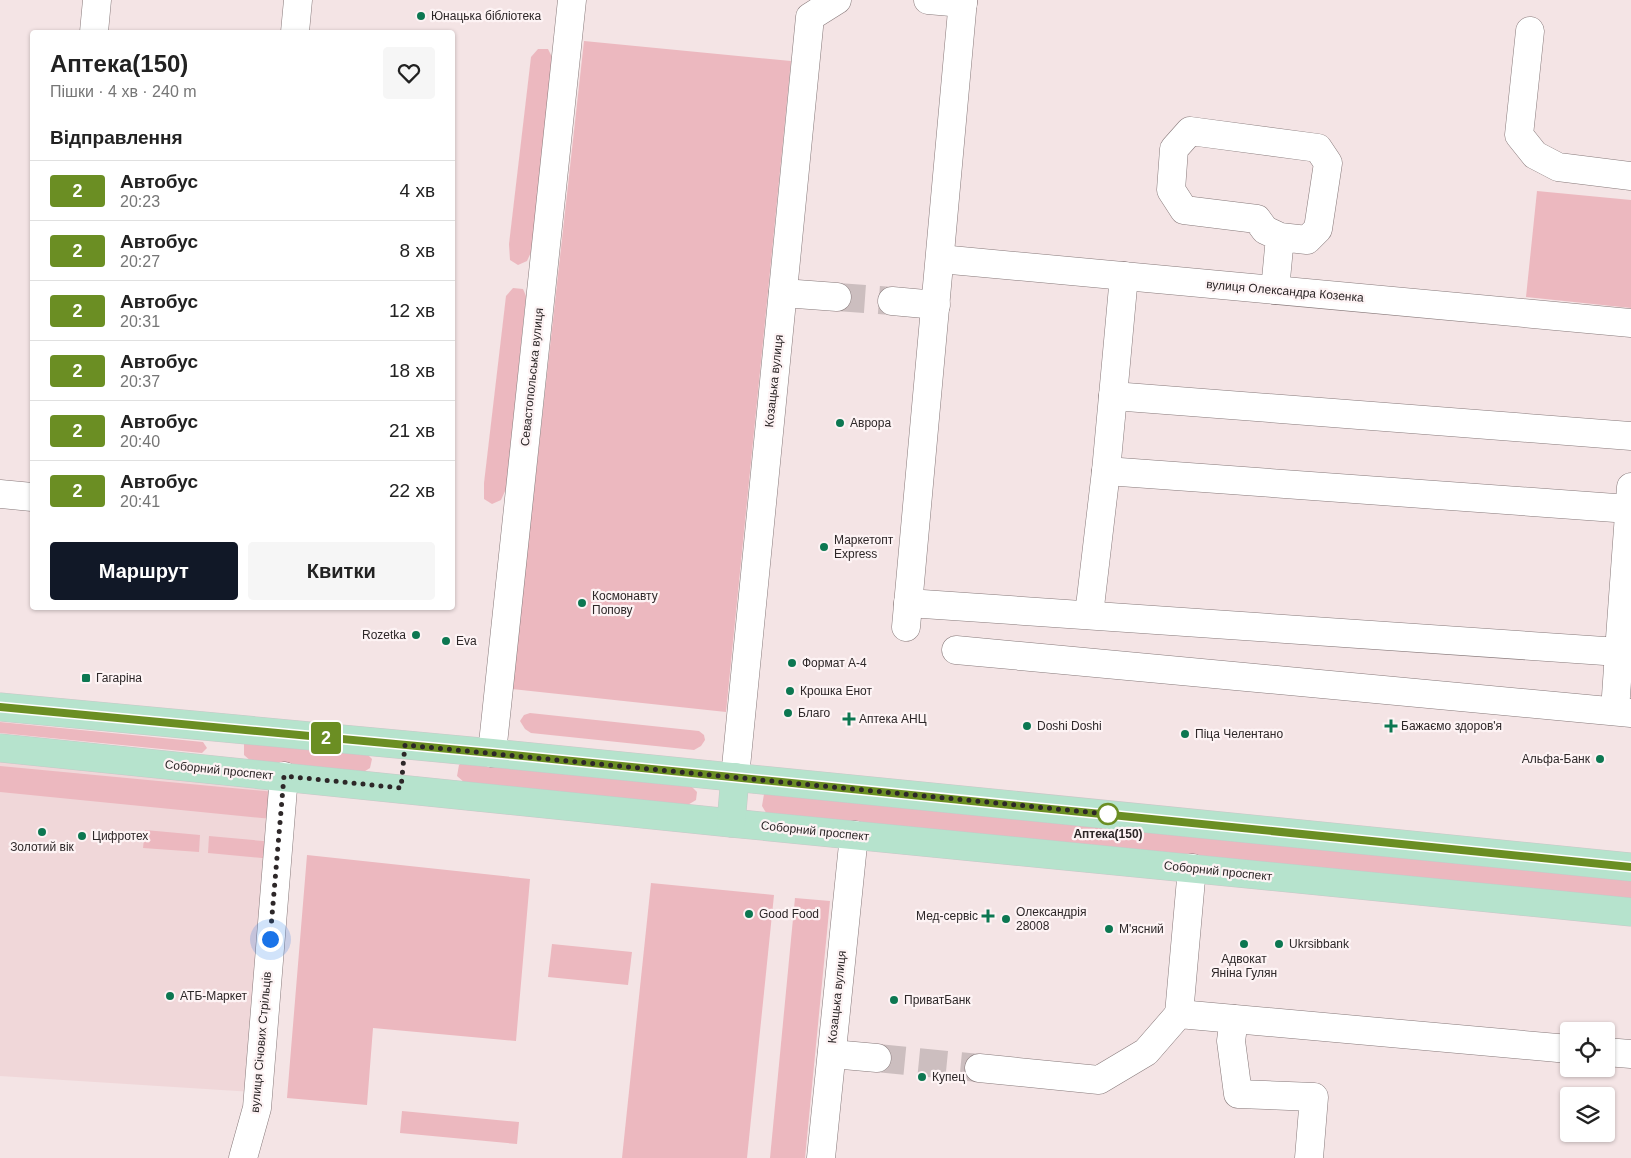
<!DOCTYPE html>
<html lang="uk">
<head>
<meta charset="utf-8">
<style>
  :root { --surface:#fff; --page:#f6f6f6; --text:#222; --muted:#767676; --line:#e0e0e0; --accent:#111827 }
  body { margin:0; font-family:Arial,sans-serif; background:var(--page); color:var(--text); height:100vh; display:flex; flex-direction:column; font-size:19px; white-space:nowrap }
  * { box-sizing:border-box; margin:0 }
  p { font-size:16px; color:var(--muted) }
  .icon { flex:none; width:28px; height:28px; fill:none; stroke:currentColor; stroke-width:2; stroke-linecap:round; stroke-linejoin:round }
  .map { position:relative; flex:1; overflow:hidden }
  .sheet { position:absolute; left:30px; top:30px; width:425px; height:580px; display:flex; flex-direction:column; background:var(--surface); border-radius:5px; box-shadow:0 1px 4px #0004 }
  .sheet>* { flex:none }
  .badge { padding:0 10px; border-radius:4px; font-size:18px; line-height:32px }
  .controls { position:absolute; left:1560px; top:1022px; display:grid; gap:10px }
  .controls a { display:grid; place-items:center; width:55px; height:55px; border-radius:5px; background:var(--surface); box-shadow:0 1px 4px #0004; font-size:25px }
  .you { position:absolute; width:25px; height:25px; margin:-12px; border:4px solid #fff; border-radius:50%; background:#1a73e8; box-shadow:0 0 0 8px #1a73e833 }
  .map>.badge { position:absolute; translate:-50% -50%; box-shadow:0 0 0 2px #fff }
  h2 { padding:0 20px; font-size:19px; line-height:45px }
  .round { display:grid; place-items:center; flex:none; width:52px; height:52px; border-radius:5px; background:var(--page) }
  .headline { display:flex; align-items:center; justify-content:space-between; height:85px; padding:0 20px }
  h1 { font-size:24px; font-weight:700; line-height:38px }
  .cta { display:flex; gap:10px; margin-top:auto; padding:10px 20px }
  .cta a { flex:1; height:58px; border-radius:5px; background:var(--accent); color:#fff; font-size:20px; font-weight:700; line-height:58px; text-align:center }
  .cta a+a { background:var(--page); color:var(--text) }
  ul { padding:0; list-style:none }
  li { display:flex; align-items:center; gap:15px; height:60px; padding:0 20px; border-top:1px solid var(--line) }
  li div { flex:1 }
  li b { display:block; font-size:19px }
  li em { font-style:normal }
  li .badge { min-width:55px; font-weight:700; text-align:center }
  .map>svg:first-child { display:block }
</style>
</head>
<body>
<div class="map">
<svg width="1631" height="1158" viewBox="0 0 1631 1158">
  <rect width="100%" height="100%" fill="#f4e4e5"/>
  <path fill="#f0d7d9" d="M0 760 270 786 253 1092 0 1076Z"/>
  <g fill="#ecb8bf">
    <path d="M584 41 791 61 726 712 512 689Z"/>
    <path d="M538 49H548L552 57 532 250 527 261 518 265 510 260 509 244 531 57Z"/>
    <path d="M1537 191 1631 200V308L1526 297Z"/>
    <path d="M513 288 523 289 526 296 506 489 501 500 492 504 484 499V483L506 296Z"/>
    <path d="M530 713 699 731 704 735 705 740 701 746 694 750 531 733 525 729 520 721 524 715Z"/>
    <path d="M0 722 203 742 207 748 202 753 0 733Z"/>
    <path d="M253 740 364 751 372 759 370 768 362 773 252 762 244 755V744Z"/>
    <path d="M468 759 689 784 697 792 696 800 686 806 465 783 457 776 459 765Z"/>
    <path d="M0 766 275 792 272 819 0 792Z"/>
    <path d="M764 794 1631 877V899L768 816 762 806Z"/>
    <path d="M145 830 200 835 199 852 143 848Z"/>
    <path d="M209 836 274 842 272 859 208 853Z"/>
    <path d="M307 855 530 879 516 1041 373 1028 367 1105 287 1098Z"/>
    <path d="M651 883 774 895 747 1158H622Z"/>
    <path d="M795 898 830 901 805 1158H770Z"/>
    <path d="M552 944 632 952 628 985 548 977Z"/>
    <path d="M402 1111 519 1122 517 1144 400 1133Z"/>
  </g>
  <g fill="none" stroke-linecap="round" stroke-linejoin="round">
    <g stroke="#ccbebf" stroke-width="28" stroke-dasharray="28 14" stroke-linecap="butt">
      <path d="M837 297 892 301"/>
      <path d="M877 1058 979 1068"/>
    </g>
    <g stroke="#87797a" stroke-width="29">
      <g id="minor">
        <path d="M928 0 963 3"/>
        <path d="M1530 31 1519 135 1535 155 1558 167 1631 176"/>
        <path d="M94 32 97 0"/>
        <path d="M295 32 298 0"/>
        <path d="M940 259 1631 323"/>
        <path d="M1275 290 1280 237 1307 240 1318 229 1328 163 1318 148 1190 131 1174 149 1171 190 1184 210 1257 219 1265 230 1280 237"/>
        <path d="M783 293 837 297"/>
        <path d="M892 301 936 305"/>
        <path d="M1113 396 1124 276"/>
        <path d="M1106 471 1629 509"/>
        <path d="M0 494 32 497"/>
        <path d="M908 603 1619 652 1631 487"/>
        <path d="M1089 615 1106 471 1113 396 1631 436"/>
        <path d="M906 627 963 0"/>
        <path d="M956 650 1631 713"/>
        <path d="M1615 711 1619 652"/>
        <path d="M492 753 572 0"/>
        <path d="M735 777 810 17 837 0"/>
        <path d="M1179 1014 1192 868"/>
        <path d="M1234 1019 1231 1041 1238 1094 1314 1097 1309 1158"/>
        <path d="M1606 1052 1631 1054"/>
        <path d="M832 1054 877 1058"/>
        <path d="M979 1068 1099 1080 1146 1052 1179 1014 1569 1049"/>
        <path d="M243 1158 257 1108 284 776"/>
        <path d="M821 1158 854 835"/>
      </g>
    </g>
    <g stroke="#c8c7c7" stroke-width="29">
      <g id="major">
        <path d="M0 707 492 753 1631 867"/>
        <path d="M0 748 731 823 1631 912"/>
        <path d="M731 823 735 777"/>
      </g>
    </g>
    <use href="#minor" stroke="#fff" stroke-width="28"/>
    <use href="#major" stroke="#b6e3cd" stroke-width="28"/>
  </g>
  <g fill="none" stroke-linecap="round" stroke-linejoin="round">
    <g stroke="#fff" stroke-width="11">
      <path id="line" d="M0 707 492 753 1631 867"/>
    </g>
    <use href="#line" stroke="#6b8e23" stroke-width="8"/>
    <path stroke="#2d2728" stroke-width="5" stroke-dasharray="0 9" d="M270 939 284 776 401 788 405 745 1108 814"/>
  </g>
  <g fill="#0c7751" stroke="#fdf3f4" stroke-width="2">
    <circle cx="421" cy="16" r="5"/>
    <circle cx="840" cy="423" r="5"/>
    <circle cx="824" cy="547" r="5"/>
    <circle cx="582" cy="603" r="5"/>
    <circle cx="416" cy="635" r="5"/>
    <circle cx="446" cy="641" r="5"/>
    <circle cx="792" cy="663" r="5"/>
    <rect x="81" y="673" width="10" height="10" rx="2.5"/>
    <circle cx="790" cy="691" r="5"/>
    <circle cx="788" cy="713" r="5"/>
    <path d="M846.5 711.5h5v5h5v5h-5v5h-5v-5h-5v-5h5z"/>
    <circle cx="1027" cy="726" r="5"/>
    <path d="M1388.5 718.5h5v5h5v5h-5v5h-5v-5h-5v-5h5z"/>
    <circle cx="1185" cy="734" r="5"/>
    <circle cx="1600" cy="759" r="5"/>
    <circle cx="42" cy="832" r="5"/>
    <circle cx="82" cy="836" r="5"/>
    <circle cx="749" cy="914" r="5"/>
    <path d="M985.5 908.5h5v5h5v5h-5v5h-5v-5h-5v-5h5z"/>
    <circle cx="1006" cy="919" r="5"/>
    <circle cx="1109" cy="929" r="5"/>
    <circle cx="1244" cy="944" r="5"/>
    <circle cx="1279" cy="944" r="5"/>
    <circle cx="170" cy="996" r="5"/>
    <circle cx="894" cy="1000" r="5"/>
    <circle cx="922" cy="1077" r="5"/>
  </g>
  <circle fill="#fff" stroke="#6b8e23" stroke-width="2.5" cx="1108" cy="814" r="10"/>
  <g text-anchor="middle" stroke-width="4.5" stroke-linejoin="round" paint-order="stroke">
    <g font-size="12" fill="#2d2728" stroke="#fdf3f4" text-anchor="start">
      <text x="431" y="20">Юнацька бібліотека</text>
      <text x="850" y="427">Аврора</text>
      <text x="834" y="544">Маркетопт<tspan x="834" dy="14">Express</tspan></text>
      <text x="592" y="600">Космонавту<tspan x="592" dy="14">Попову</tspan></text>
      <text x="406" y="639" text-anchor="end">Rozetka</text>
      <text x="456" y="645">Eva</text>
      <text x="802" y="667">Формат А-4</text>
      <text x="96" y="682">Гагаріна</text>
      <text x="800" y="695">Крошка Енот</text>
      <text x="798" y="717">Благо</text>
      <text x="859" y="723">Аптека АНЦ</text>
      <text x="1037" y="730">Doshi Doshi</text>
      <text x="1401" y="730">Бажаємо здоров'я</text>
      <text x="1195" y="738">Піца Челентано</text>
      <text x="1590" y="763" text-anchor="end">Альфа-Банк</text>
      <text x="92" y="840">Цифротех</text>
      <text x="42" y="851" text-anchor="middle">Золотий вік</text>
      <text x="1016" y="916">Олександрія<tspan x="1016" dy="14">28008</tspan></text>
      <text x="759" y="918">Good Food</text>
      <text x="978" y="920" text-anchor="end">Мед-сервіс</text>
      <text x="1119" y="933">М'ясний</text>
      <text x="1289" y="948">Ukrsibbank</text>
      <text x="1244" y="963" text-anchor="middle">Адвокат<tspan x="1244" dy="14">Яніна Гулян</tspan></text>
      <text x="180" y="1000">АТБ-Маркет</text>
      <text x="904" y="1004">ПриватБанк</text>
      <text x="932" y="1081">Купец</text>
    </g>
    <g font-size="12" fill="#2d2728" stroke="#fdf3f4">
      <text transform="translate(1285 291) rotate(5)" y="4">вулиця Олександра Козенка</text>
      <text transform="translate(532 377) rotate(-84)" y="4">Севастопольська вулиця</text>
      <text transform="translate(774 381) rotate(-84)" y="4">Козацька вулиця</text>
      <text transform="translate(219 770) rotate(6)" y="4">Соборний проспект</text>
      <text transform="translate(815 831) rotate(6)" y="4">Соборний проспект</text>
      <text transform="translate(1218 871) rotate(6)" y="4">Соборний проспект</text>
      <text transform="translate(837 997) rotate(-84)" y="4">Козацька вулиця</text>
      <text transform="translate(261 1042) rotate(-85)" y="4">вулиця Січових Стрільців</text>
    </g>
    <g font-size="12" font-weight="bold" fill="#2d2728" stroke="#fdf3f4">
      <text x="1108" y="838">Аптека(150)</text>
    </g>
  </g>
</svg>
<div class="controls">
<a><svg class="icon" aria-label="locate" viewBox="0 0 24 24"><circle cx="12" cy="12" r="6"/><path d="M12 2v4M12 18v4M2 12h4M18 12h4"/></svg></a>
<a><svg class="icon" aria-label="layers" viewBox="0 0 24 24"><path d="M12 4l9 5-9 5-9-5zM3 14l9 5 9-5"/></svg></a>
</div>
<div class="you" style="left:270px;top:939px"></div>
<b class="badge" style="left:326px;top:738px;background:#6b8e23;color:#fff">2</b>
<section class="sheet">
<div class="headline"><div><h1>Аптека(150)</h1><p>Пішки · 4 хв · 240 m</p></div><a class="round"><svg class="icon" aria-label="heart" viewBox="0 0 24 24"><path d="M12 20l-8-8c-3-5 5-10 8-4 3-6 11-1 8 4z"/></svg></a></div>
<h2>Відправлення</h2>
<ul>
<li><span class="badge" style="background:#6b8e23;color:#fff">2</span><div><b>Автобус</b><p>20:23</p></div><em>4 хв</em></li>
<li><span class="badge" style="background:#6b8e23;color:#fff">2</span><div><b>Автобус</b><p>20:27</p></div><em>8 хв</em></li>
<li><span class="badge" style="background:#6b8e23;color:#fff">2</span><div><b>Автобус</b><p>20:31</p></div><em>12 хв</em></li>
<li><span class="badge" style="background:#6b8e23;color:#fff">2</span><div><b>Автобус</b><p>20:37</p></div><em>18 хв</em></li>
<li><span class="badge" style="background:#6b8e23;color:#fff">2</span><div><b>Автобус</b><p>20:40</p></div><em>21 хв</em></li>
<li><span class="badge" style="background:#6b8e23;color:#fff">2</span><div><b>Автобус</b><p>20:41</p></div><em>22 хв</em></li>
</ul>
<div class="cta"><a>Маршрут</a><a>Квитки</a></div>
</section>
</div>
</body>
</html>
